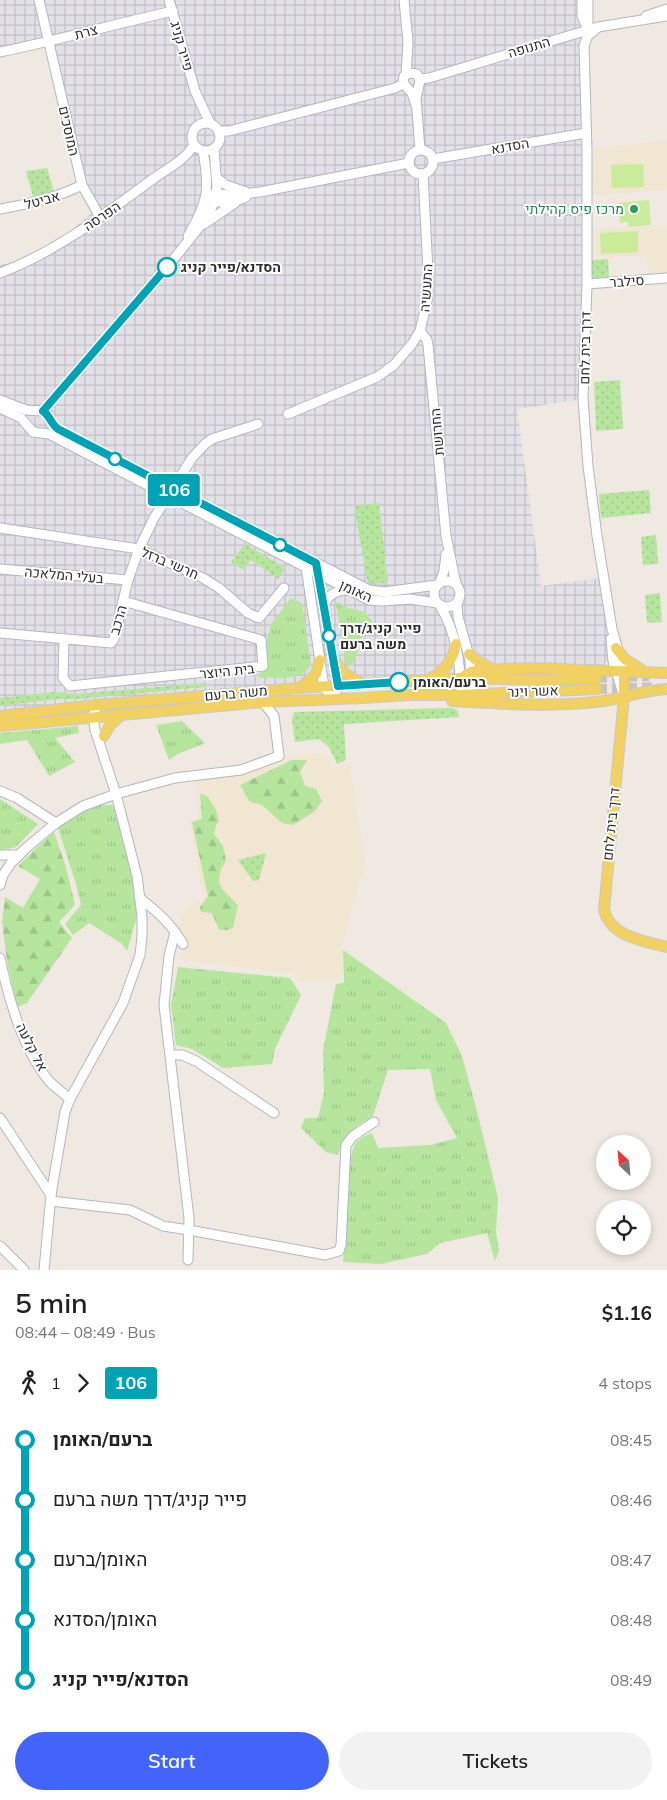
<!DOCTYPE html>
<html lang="en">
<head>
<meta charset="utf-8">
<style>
  :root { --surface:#fff; --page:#f2f2f2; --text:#222; --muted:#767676; --accent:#4264fb }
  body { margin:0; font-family:Mulish,Heebo,sans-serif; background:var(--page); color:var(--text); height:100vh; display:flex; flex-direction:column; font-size:19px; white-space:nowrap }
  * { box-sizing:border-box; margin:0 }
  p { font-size:16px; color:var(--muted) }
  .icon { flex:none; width:28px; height:28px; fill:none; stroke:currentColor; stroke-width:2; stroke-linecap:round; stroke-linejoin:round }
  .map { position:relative; height:1270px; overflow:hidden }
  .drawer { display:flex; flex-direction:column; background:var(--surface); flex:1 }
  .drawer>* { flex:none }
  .badge { padding:0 10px; border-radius:4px; font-size:18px; line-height:32px }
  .needle { width:32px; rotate:334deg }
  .buttons { position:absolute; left:596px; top:1135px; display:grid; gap:10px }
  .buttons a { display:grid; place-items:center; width:55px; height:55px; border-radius:50%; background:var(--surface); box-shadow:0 2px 8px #0003; font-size:25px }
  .map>.badge { position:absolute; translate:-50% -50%; box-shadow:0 0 0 2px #fff }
  .legs { display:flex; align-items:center; gap:8px; height:55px; padding:0 15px; font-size:16px }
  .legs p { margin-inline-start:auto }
  .head { display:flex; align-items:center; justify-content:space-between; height:85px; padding:0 15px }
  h1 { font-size:28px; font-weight:600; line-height:38px }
  .cta { display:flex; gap:10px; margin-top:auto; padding:10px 15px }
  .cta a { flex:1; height:58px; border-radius:30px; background:var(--accent); color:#fff; font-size:20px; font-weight:600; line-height:58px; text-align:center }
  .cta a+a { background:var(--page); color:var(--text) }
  ul { padding:0 15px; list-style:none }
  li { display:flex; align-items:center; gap:18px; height:60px; font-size:19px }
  li i { display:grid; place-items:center; width:8px; height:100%; margin:0 6px; background:currentColor }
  li i::after { content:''; width:12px; height:12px; margin:-6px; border:4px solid; border-radius:50%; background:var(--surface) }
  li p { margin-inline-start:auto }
  li:first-child i { background:linear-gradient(#0000 50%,currentColor 0) }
  li:last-child i { background:linear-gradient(currentColor 50%,#0000 0) }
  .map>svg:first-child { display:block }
</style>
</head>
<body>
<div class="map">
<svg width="667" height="1270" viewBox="0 0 667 1270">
  <defs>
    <pattern id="industrial-grid" width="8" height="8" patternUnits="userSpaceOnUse" patternTransform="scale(1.25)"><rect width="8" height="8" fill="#e3e1e8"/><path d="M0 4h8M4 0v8" fill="none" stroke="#c3c1c7"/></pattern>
    <pattern id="grass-tufts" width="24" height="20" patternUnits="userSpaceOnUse" patternTransform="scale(1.25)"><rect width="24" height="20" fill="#b6e59e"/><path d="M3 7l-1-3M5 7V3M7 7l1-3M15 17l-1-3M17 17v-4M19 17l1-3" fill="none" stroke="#9dc588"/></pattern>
    <pattern id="forest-firs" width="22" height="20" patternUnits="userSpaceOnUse" patternTransform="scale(1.25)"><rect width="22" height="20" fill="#b6e59e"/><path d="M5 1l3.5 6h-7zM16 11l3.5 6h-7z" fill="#9dc588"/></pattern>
    <pattern id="park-dots" width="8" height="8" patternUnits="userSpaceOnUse" patternTransform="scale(1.25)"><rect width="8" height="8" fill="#b6e59e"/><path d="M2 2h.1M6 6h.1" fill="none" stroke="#9dc588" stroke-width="1.8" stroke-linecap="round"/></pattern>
  </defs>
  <rect width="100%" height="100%" fill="#efe9e1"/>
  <path fill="url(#industrial-grid)" d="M0 0H587L583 399 517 409 541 586 600 578 614 653 599 671 332 680 0 714V265L15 262 65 236 96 209 84 188 48 44 0 53Z"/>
  <g fill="#f0e6d1">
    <path d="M667 141V190L593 195 594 148Z"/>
    <path d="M667 226V274L649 275 647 256 590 257V229Z"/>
    <path d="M325 753 333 767 350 765 365 861 342 946V980L299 982 293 973 181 960 180 924 186 906 204 900 190 821 199 819 196 779 298 755Z"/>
  </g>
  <g fill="url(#grass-tufts)">
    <path d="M291 598 302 603 311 665C302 682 276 677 259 678L260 672H264L266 668 264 642 267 641 271 624Z"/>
    <path d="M338 602 348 608 365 612 372 621 365 629 354 663 346 666 336 604Z"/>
    <path d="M182 721 205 743 178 754 169 760 156 725Z"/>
    <path d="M78 726 79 733 55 738 75 762 49 776 27 740 0 744V733Z"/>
    <path d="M0 799 38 824 16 847 0 851Z"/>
    <path d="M100 805H112L115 809 135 884 137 917 127 951 121 943 89 923 73 935 65 924 81 905 76 884 58 828 85 809Z"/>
    <path d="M343 950 446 1023 462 1056 477 1111 498 1198 496 1232 499 1251 495 1261 487 1233 440 1243 427 1254 381 1264 343 1262 350 1162C353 1145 355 1139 372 1133L378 1148 430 1145 457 1138 436 1100 430 1069 388 1070 373 1116 357 1126 344 1139 338 1155 326 1152 301 1128 305 1118H318L324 1093 323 1051 336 984 344 983Z"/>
    <path d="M178 967 290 978 301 995 275 1049 272 1064 223 1068 192 1049 176 1045 171 1005Z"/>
  </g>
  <g fill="url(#forest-firs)">
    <path d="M292 760H307L300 772 305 786 316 789 322 801 315 811 293 825 282 823 262 805 249 801 240 785Z"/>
    <path d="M200 794 207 796 216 810 219 821 216 825 214 834 223 846 226 861C211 883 223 890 238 905L233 928 227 930H219L212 913 201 912 200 907 208 896 192 822 202 819Z"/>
    <path d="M54 832 66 867 75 905 59 922 72 938 27 1003 17 1007 7 961 2 922 5 897 23 908 40 879 18 866 33 851Z"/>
  </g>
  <g fill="url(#park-dots)">
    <path d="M47 168 55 195 34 200 26 171Z"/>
    <path d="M608 259 609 277 591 278 590 260Z"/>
    <path d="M620 380 623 429 596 431 594 382Z"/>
    <path d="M649 490 651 513 601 518 599 494Z"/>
    <path d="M379 503 388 583 368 584 354 506Z"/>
    <path d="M656 535 658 564 643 565 641 537Z"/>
    <path d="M245 544 285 568 278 579 251 560 243 570 231 562Z"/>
    <path d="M660 593 662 622 647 623 645 595Z"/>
    <path d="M206 683 205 687 77 699H56L0 706V698L55 692 75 694Z"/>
    <path d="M452 708 457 710 459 717 344 724 346 760 337 764 329 747 319 739 295 742 292 720 294 712Z"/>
    <path d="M266 853 259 880 253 881 238 860Z"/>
  </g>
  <g fill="#c9ec9a">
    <path d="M643 164 644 187 612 188 611 165Z"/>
    <path d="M649 200 651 225 628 227V222L620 223 618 203Z"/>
    <path d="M638 231V252L601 254 600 233Z"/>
  </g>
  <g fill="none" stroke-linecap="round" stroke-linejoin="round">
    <g stroke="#c8c4bd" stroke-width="10" stroke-dasharray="10 5" stroke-linecap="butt">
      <path d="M597 678 649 676"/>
      <path d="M597 689 656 687"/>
    </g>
    <g stroke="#b4b7c1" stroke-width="11">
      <g id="minor">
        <path d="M39 0 82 185 100 217"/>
        <path d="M169 0 195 91 210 123"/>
        <path d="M404 0 408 42 406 74"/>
        <path d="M582 0V16L588 29"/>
        <path d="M588 0V29"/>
        <path d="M646 16 667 9"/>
        <path d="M598 27 587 37 584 46 587 151V284L583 399 588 466 597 536 612 629 624 671"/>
        <path d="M0 52C58 40 115 24 173 11"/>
        <path d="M420 79 429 78 598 27 667 16"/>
        <path d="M416 105 412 93 403 83 404 76 410 73 417 74 420 81 416 98 420 150"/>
        <circle cx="206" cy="137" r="14"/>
        <path d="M219 131H229L395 88 403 84"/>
        <circle cx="421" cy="162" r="12"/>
        <path d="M433 159 586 133"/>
        <path d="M217 178 226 185 246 192"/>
        <path d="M206 196 216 194 232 195 260 192 409 163"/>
        <path d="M210 198C222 206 234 202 246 197"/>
        <path d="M0 209C29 204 56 198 82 185"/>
        <path d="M204 224 235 203"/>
        <path d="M188 236C208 202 210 190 203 151"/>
        <path d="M0 273C56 252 105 214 153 179 167 169 185 160 194 145"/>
        <path d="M587 284 667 278"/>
        <path d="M420 331 427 340 428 345 446 536 456 584"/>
        <path d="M0 400 26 410 43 411 48 415 52 425 57 429 369 590 384 592 437 585"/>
        <path d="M0 408 21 418 33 432 49 434 369 600 382 601 410 599 437 603"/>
        <path d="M43 411 173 260 205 220 212 207 217 188 214 149"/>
        <path d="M288 414 377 377 394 365 412 344 420 331 428 297V271L423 174"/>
        <path d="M0 528 139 549 203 578 219 588 248 613 259 618 284 588"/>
        <path d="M306 567 324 687 333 699"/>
        <path d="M0 569 128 580"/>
        <path d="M317 571 338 686 333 699"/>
        <circle cx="447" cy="594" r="13"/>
        <path d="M440 582 444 571 446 554"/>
        <path d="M457 603 458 617 470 660 472 700"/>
        <path d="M439 604C458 634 460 667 462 701"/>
        <path d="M324 607C326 595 338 589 350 590"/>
        <path d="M0 633 111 643 114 639 128 580 139 549 154 518 192 458 205 444 212 439 258 424"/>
        <path d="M611 639 613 661 623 694"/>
        <path d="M64 640 63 678 70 686 263 666 261 640 123 601"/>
        <path d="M0 791 17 798 56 823"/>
        <path d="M0 855H19"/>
        <path d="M0 885 3 875 11 863 26 848 56 823 83 806 116 794 175 778 241 770 279 756 274 716 263 702"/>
        <path d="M141 899C160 914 171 924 183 944"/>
        <path d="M175 932 169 956 164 1005 189 1218 188 1260"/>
        <path d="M0 958C8 997 23 1049 49 1081 55 1087 63 1093 70 1099"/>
        <path d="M171 1055H182L196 1061 274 1113"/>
        <path d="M0 1118 51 1195"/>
        <path d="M51 1201 130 1210 163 1226 189 1230 325 1255 339 1251 341 1245 346 1145 353 1136 374 1122"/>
        <path d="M0 1246 24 1270"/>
        <path d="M44 1270 51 1195 65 1112 70 1099 123 1003 140 955 142 937V917L137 876 116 794 95 730 93 716 97 705"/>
      </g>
    </g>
    <g stroke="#c9c9c9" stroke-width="12">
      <g id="major">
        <path d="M616 648 625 659 642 670"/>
        <path d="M469 654 479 662 491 668"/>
        <path d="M333 656C339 670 348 677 362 683"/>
        <path d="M624 671V697L604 910C611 937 643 941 667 947"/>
        <path d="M464 676 471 672 488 670 531 668 667 673"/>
        <path d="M429 679C444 672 453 661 456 644"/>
        <path d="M301 687 316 674 320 660"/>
        <path d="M452 701C500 704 547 707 595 702 620 700 642 690 667 689"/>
        <path d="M0 716 97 705 297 688 461 678 541 680 597 678"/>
        <path d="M0 726 263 702 363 698 409 695H461L597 689"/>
        <path d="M104 736 110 725 122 714"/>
      </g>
    </g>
    <use href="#minor" stroke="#fff" stroke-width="9"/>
    <use href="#major" stroke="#f2d163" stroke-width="10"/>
  </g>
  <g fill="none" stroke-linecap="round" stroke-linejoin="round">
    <g stroke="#fff" stroke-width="11">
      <path id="line-1" d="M167 267 43 411C50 416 51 424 58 429L316 563 338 686 399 682"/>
    </g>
    <use href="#line-1" stroke="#00a3b4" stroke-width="8"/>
  </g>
  <circle fill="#2e9e5b" stroke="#fff" stroke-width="2" cx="634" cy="209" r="5"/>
  <g fill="#fff" stroke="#00a3b4" stroke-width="2.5">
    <circle cx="167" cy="267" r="9"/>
    <circle cx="115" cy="459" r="6"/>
    <circle cx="280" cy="545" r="6"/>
    <circle cx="329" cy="636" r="6"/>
    <circle cx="399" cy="682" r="9"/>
  </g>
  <g text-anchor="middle" stroke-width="4" stroke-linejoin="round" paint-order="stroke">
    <g font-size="14" fill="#2e2e2e" stroke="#fff">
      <text transform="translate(86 32) rotate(-15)" y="5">צרת</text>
      <text transform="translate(182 46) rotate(74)" y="5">פייר קניג</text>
      <text transform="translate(529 47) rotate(-17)" y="5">התנופה</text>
      <text transform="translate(69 131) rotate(77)" y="5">המוסכים</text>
      <text transform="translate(510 146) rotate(-10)" y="5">הסדנא</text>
      <text transform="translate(42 200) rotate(-15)" y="5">אביטל</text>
      <text transform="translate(102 216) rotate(-34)" y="5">הפרסה</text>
      <text transform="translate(627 281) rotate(-4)" y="5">סילבר</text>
      <text transform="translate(426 288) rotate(-86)" y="5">התעשיה</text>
      <text transform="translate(585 348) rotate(-89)" y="5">דרך בית לחם</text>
      <text transform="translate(437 432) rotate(-95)" y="5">החרושת</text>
      <text transform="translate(170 563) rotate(23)" y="5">חרשי ברזל</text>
      <text transform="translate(64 575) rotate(5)" y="5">בעלי המלאכה</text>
      <text transform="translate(356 591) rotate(24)" y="5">האומן</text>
      <text transform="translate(118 620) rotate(-74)" y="5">הרכב</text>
      <text transform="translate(227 671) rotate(-6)" y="5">בית היוצר</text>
      <text transform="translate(533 691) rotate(-2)" y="5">אשר וינר</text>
      <text transform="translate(236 693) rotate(-5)" y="5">משה ברעם</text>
      <text transform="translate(611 824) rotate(-84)" y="5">דרך בית לחם</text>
      <text transform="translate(32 1047) rotate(63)" y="5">אל קלעה</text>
    </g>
    <g font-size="14" fill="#27864d" stroke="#fff" text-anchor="end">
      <text x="624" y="214">מרכז פיס קהילתי</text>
    </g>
    <g font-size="14" font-weight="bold" fill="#2e2e2e" stroke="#fff" text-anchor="start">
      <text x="181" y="272">הסדנא/פייר קניג</text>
      <text x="340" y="633">פייר קניג/דרך<tspan x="340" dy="16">משה ברעם</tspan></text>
      <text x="413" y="687">ברעם/האומן</text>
    </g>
  </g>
</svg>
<div class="buttons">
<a><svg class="needle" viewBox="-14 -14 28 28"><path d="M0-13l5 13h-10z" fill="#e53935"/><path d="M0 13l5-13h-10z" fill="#767676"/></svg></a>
<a><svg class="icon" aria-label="locate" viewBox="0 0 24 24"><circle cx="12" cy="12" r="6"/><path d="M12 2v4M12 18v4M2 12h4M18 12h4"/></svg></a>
</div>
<b class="badge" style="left:174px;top:490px;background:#00a3b4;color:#fff">106</b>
</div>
<section class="drawer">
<div class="head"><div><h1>5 min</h1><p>08:44 – 08:49 · Bus</p></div><b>$1.16</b></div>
<div class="legs"><svg class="icon" aria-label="walk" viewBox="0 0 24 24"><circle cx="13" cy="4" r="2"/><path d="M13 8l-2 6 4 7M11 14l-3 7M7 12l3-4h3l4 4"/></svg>1<svg class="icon" aria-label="forward" viewBox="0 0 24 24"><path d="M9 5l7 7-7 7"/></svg><b class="badge" style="background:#00a3b4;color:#fff">106</b><p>4 stops</p></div>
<ul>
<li><i style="color:#00a3b4"></i><b>ברעם/האומן</b><p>08:45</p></li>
<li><i style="color:#00a3b4"></i><span>פייר קניג/דרך משה ברעם</span><p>08:46</p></li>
<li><i style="color:#00a3b4"></i><span>האומן/ברעם</span><p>08:47</p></li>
<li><i style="color:#00a3b4"></i><span>האומן/הסדנא</span><p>08:48</p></li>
<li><i style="color:#00a3b4"></i><b>הסדנא/פייר קניג</b><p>08:49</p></li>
</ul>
<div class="cta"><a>Start</a><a>Tickets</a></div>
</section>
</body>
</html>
